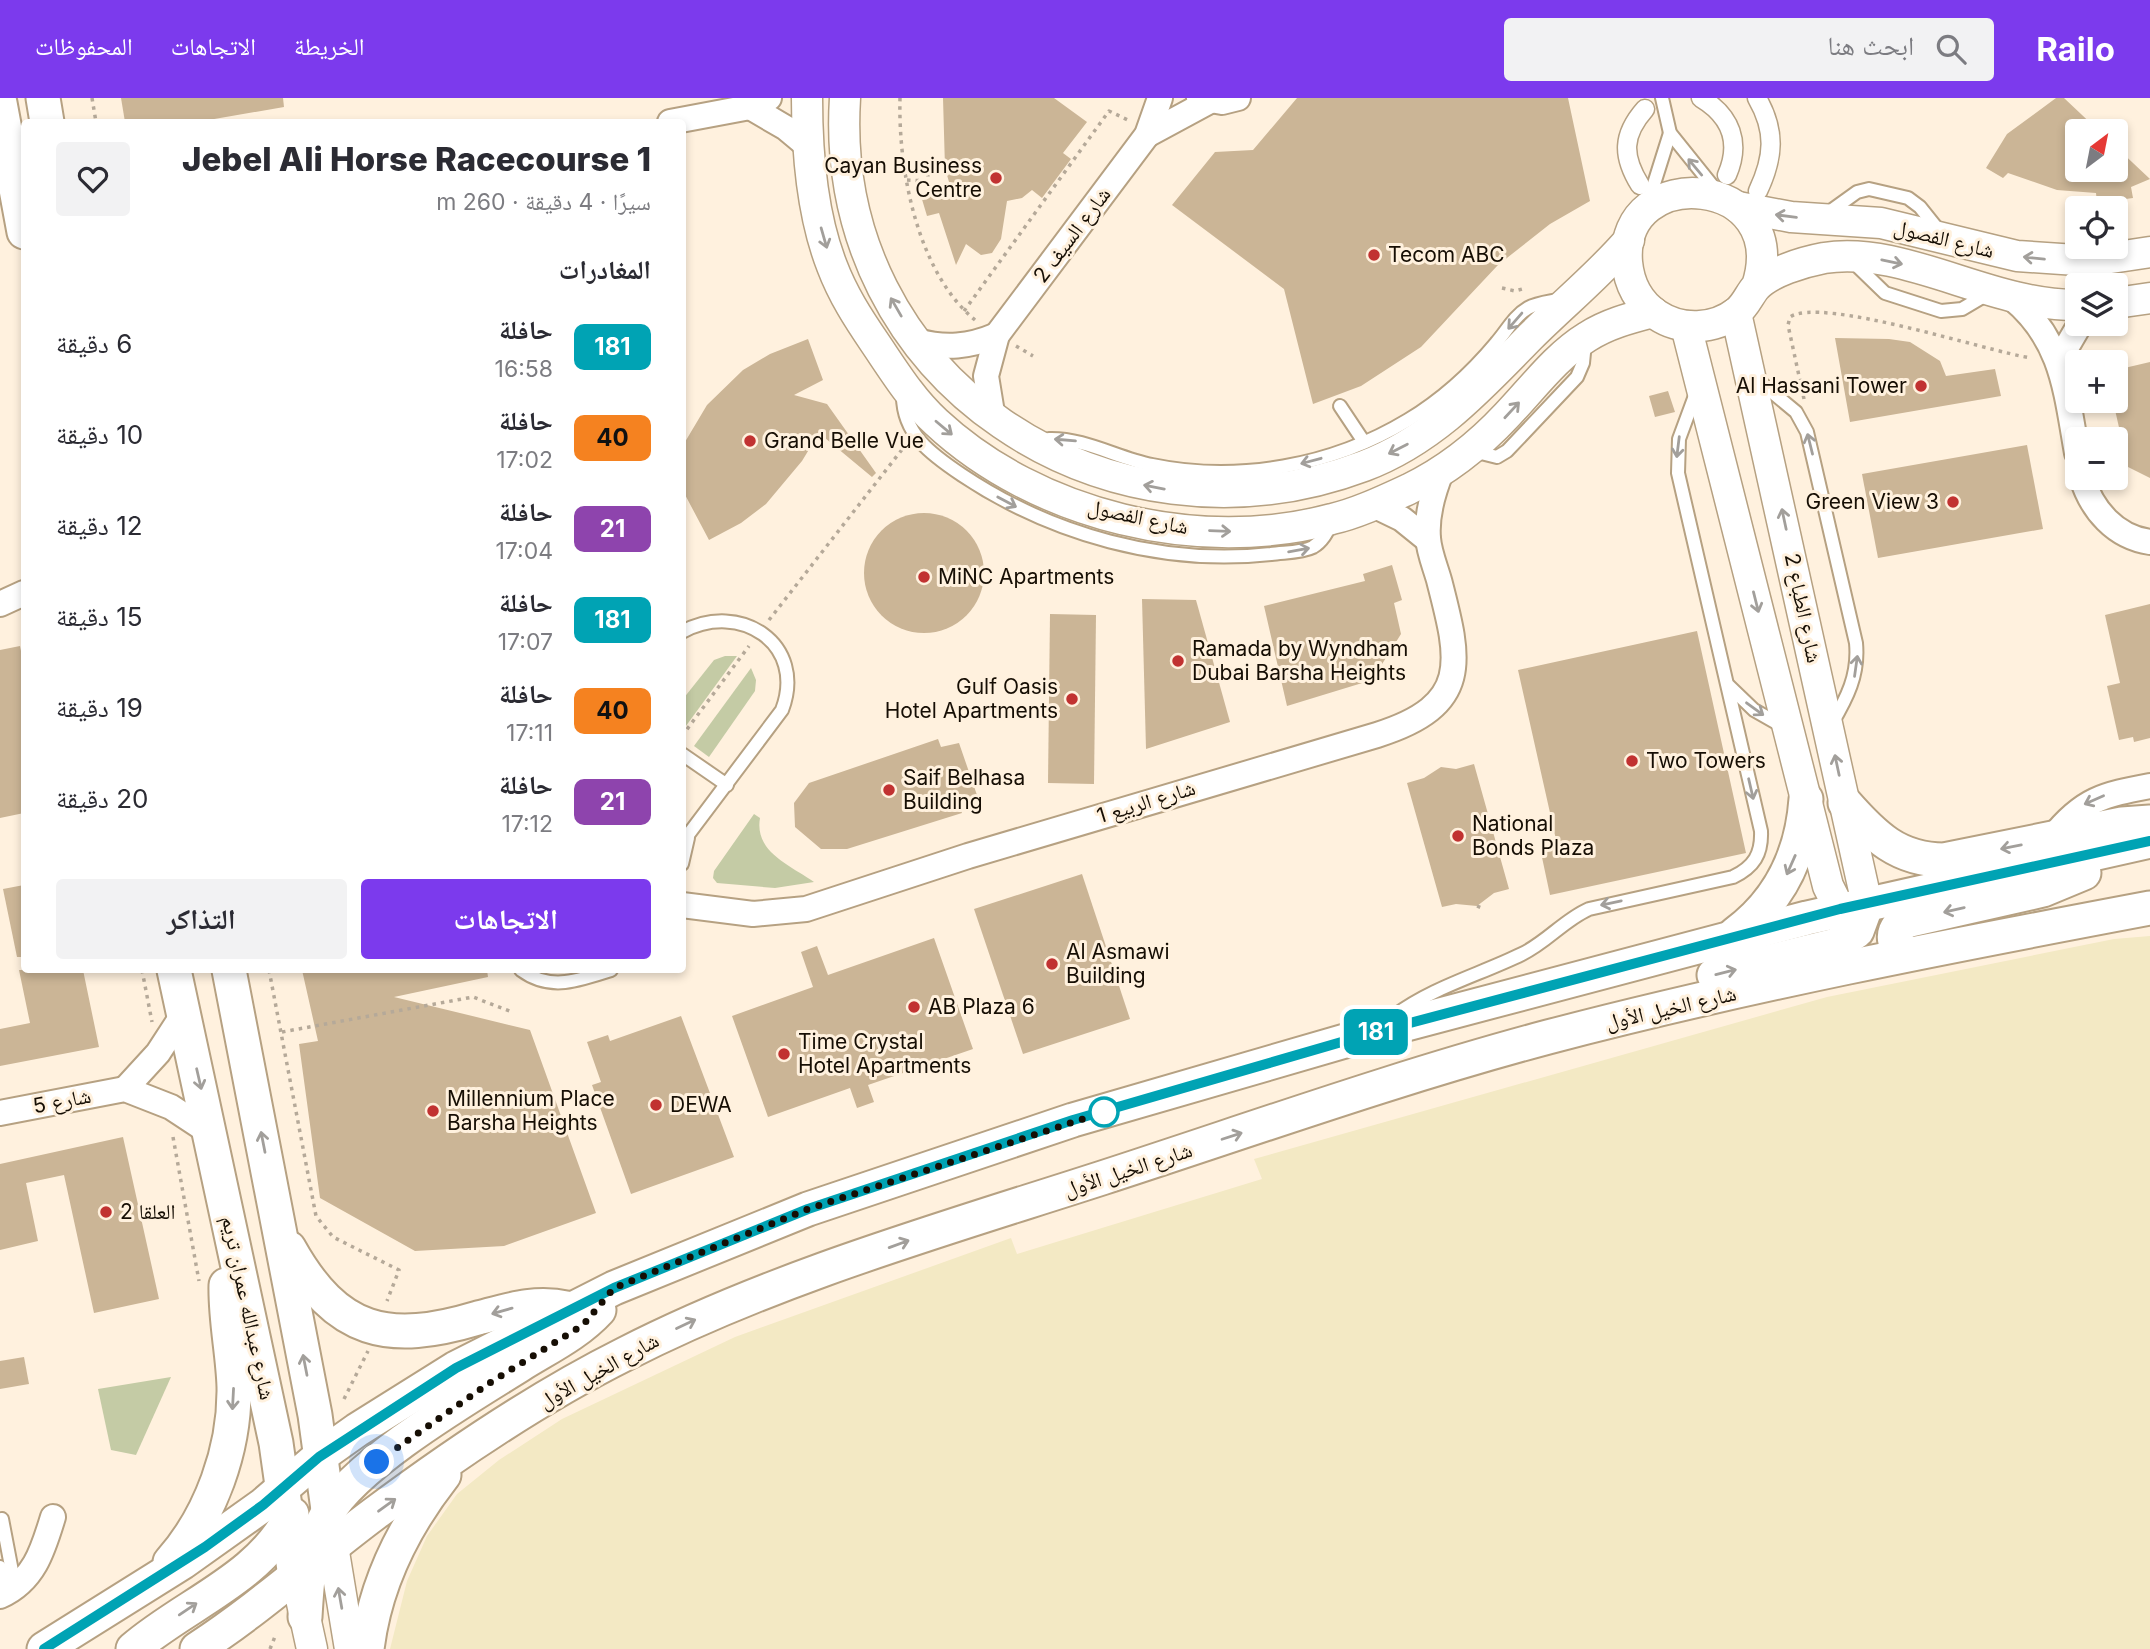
<!DOCTYPE html>
<html lang="ar">
<head>
<meta charset="utf-8">
<style>
  :root { --surface:#fff; --page:#f2f2f3; --text:#2b2b33; --muted:#7c7c81; --accent:#7c3aed }
  body { margin:0; font-family:Inter,"Noto Naskh Arabic",sans-serif; background:var(--page); color:var(--text); direction:rtl; height:100vh; display:flex; flex-direction:column; font-size:26px; white-space:nowrap }
  * { box-sizing:border-box; margin:0 }
  p { font-size:23px; color:var(--muted) }
  .icon { flex:none; width:38px; height:38px; fill:none; stroke:currentColor; stroke-width:2; stroke-linecap:round; stroke-linejoin:round }
  .map { position:relative; flex:1; overflow:hidden; direction:ltr }
  .details { position:absolute; left:21px; top:21px; width:665px; height:854px; display:flex; flex-direction:column; background:var(--surface); border-radius:7px; box-shadow:0 4px 10px #0003; direction:rtl }
  .details>* { flex:none }
  .badge { padding:0 14px; border-radius:10px; font-size:24px; line-height:46px }
  .needle { width:46px; rotate:32deg }
  .buttons { position:absolute; left:2065px; top:21px; display:grid; gap:14px }
  .buttons a { display:grid; place-items:center; width:63px; height:63px; border-radius:7px; background:var(--surface); box-shadow:0 4px 10px #0003; font-size:35px }
  .you { position:absolute; width:35px; height:35px; margin:-18px; border:5px solid #fff; border-radius:50%; background:#1a73e8; box-shadow:0 0 0 10px #1a73e833 }
  .map>.badge { position:absolute; translate:-50% -50%; box-shadow:0 0 0 4px #fff }
  h2 { padding:0 35px; font-size:26px; line-height:63px }
  .round { display:grid; place-items:center; flex:none; width:74px; height:74px; border-radius:7px; background:var(--page) }
  .overview { display:flex; align-items:center; justify-content:space-between; height:119px; padding:0 35px }
  h1 { font-size:33px; font-weight:800; line-height:52px }
  .button { display:flex; gap:14px; margin-top:auto; padding:14px 35px }
  .button a { flex:1; height:80px; border-radius:7px; background:var(--accent); color:#fff; font-size:28px; font-weight:800; line-height:80px; text-align:center }
  .button a+a { background:var(--page); color:var(--text) }
  ul { padding:0; list-style:none }
  li { display:flex; align-items:center; gap:21px; height:91px; padding:0 35px }
  li div { flex:1 }
  li b { display:block; font-size:26px }
  li em { font-style:normal }
  li .badge { min-width:77px; font-weight:700; text-align:center }
  header { display:flex; align-items:center; gap:42px; box-sizing:border-box; height:98px; padding:0 35px; background:var(--accent); color:#fff }
  header strong { font-size:33px }
  nav { display:flex; gap:38px; margin-inline-start:auto; font-size:24px }
  .search { width:490px; height:63px; background:var(--page); display:flex; align-items:center; gap:18px; box-sizing:border-box; padding:0 24px; border-radius:7px; color:var(--muted); font-size:26px }
  .map>svg:first-child { display:block }
</style>
</head>
<body>
<header>
<strong>Railo</strong>
<div class="search"><svg class="icon" aria-label="search" viewBox="0 0 24 24"><circle cx="10" cy="10" r="6"/><path d="M15 15l6 6"/></svg>ابحث هنا</div>
<nav><a>الخريطة</a><a>الاتجاهات</a><a>المحفوظات</a></nav>
</header>
<div class="map">
<svg width="2150" height="1551" viewBox="0 0 2150 1551">
  <rect width="100%" height="100%" fill="#fff1de"/>
  <g fill="#c4cba5">
    <path d="M725 558H737L683 632V601L714 562Z"/>
    <path d="M751 570 756 582 755 593 709 659 694 648Z"/>
    <path d="M754 716 760 720C754 754 790 767 814 784L775 790 717 785 713 780 714 773Z"/>
    <path d="M171 1279 136 1357 111 1352 98 1291Z"/>
  </g>
  <path fill="#f3e9c4" d="M2150 838V1551H390L407 1483 427 1438 457 1396 499 1362 562 1321 735 1239 1011 1140 1017 1156 1262 1081 1254 1061 1827 899 2114 841Z"/>
  <g fill="#cbb596">
    <path d="M121 0H283L284 9 197 24H125Z"/>
    <path d="M943 0H1054L1087 24 1063 55 1071 61 1042 100 1032 92 1022 100 1007 103 1001 141 992 155 981 157 966 146 956 167 939 115 927 118 921 98 951 91 945 70Z"/>
    <path d="M1297 0H1568L1590 103 1550 126 1498 167 1421 249 1361 288 1313 306 1284 191 1172 107 1215 54 1253 52Z"/>
    <path d="M2056 0H2064L2099 33H2077V72H2116V49L2150 81 2131 89 2133 100 2097 105 2096 95 2057 92 2008 75 2003 80 1986 70 2007 36Z"/>
    <path d="M1835 240 1889 241 1910 244 1940 263 1946 278 1995 271 2001 298 1850 324Z"/>
    <path d="M808 241 823 282 794 297 827 306 876 375 872 379 819 335 802 363 766 406 741 425 709 442 682 391V349L707 307 743 272 770 256Z"/>
    <path d="M2150 264V380L2128 369 2113 303 2116 272Z"/>
    <path d="M1668 293 1675 314 1655 319 1649 298Z"/>
    <path d="M2027 347 2043 431 1878 460 1862 376Z"/>
    <circle cx="924" cy="475" r="60"/>
    <path d="M1392 467 1402 502 1394 505 1401 536 1372 582 1287 608 1264 508 1365 483 1363 476Z"/>
    <path d="M1142 501 1196 502 1230 624 1146 651Z"/>
    <path d="M2150 506V640L2134 644 2133 639 2119 642 2107 588 2120 585 2105 517Z"/>
    <path d="M1050 516 1096 517 1094 686 1048 685Z"/>
    <path d="M1697 533 1746 755 1550 797 1540 750 1557 746 1518 572Z"/>
    <path d="M20 548 24 568V715L0 720V552Z"/>
    <path d="M938 641 941 649 959 645 978 700 959 707 962 715 847 751H821L795 729 794 705 809 685Z"/>
    <path d="M1474 666 1509 791 1494 795 1477 808 1456 806 1442 809 1407 685 1424 680 1441 669 1456 671Z"/>
    <path d="M1082 776 1130 921 1023 956 974 811Z"/>
    <path d="M24 787V859H17L3 791Z"/>
    <path d="M934 840 973 951 868 987 874 1004 857 1010 850 990 768 1019 732 918 813 889 801 854 817 848 828 877Z"/>
    <path d="M19 872H83L99 949 0 968V931L30 925Z"/>
    <path d="M302 872H487L488 879 394 899 530 932 596 1115 504 1148 415 1153 320 1100 299 946 318 943Z"/>
    <path d="M681 918 734 1059 631 1096 592 987 601 984 587 944 608 937 610 943Z"/>
    <path d="M123 1039 159 1201 94 1215 64 1077 26 1085 38 1143 0 1152V1066Z"/>
    <path d="M24 1259 29 1286 0 1291V1263Z"/>
  </g>
  <g fill="none" stroke-linecap="round" stroke-linejoin="round">
    <g stroke="#b6a182" stroke-width="16">
      <g id="service">
        <path d="M1662 0 1670 35 1715 91"/>
        <path d="M1648 105 1670 35"/>
        <path d="M1825 117 1857 94 1869 91 1908 100 1920 109 1940 134"/>
        <path d="M1853 164 1885 195 1941 213 1962 211 1989 195"/>
        <path d="M1755 280 1796 314 1807 334 1856 545C1859 577 1847 600 1831 627"/>
        <path d="M903 296C902 336 932 357 962 377 1052 437 1163 468 1271 456 1284 454 1301 455 1313 449 1323 443 1327 434 1332 424"/>
        <path d="M1340 308 1364 344"/>
        <path d="M1049 341C1085 340 1117 360 1152 367 1238 385 1332 368 1408 322 1441 302 1471 275 1496 245 1506 234 1514 218 1528 210 1537 205 1548 204 1558 202"/>
        <path d="M1473 353 1497 359 1507 353 1577 279 1583 265 1585 245"/>
        <path d="M682 534C740 502 807 546 782 612L682 745"/>
        <path d="M1729 588 1754 612 1784 629"/>
        <path d="M682 656 727 687"/>
        <path d="M682 766 688 740"/>
        <path d="M521 872C551 894 579 882 611 872"/>
        <path d="M1394 918C1433 889 1479 877 1522 856 1547 844 1564 822 1589 811L1733 779C1754 769 1762 756 1761 733L1678 375 1679 341 1696 295"/>
        <path d="M2 1421 15 1489"/>
        <path d="M0 1469 5 1496"/>
      </g>
    </g>
    <g stroke="#b6a182" stroke-width="21">
      <g id="pedestrian">
        <path d="M1701 0C1731 18 1741 45 1727 77"/>
        <path d="M1757 0C1776 33 1774 59 1758 93"/>
        <path d="M1640 87C1622 58 1622 37 1645 11"/>
      </g>
    </g>
    <g stroke="#b6a182" stroke-width="28">
      <g id="minor">
        <path d="M1199 0 1222 4 1238 0"/>
        <path d="M750 9 786 30 810 50"/>
        <path d="M670 24 750 9 769 0"/>
        <path d="M1147 37 1210 3"/>
        <path d="M2012 200C2063 242 2066 294 2077 355"/>
        <path d="M917 243C945 251 969 249 997 237"/>
        <path d="M2059 262 2080 226"/>
        <path d="M993 321 986 278 997 237 1147 37 1160 0"/>
        <path d="M2082 380C2092 412 2115 439 2150 444"/>
        <path d="M1371 406 1402 421 1428 442"/>
        <path d="M0 506 24 495"/>
        <path d="M2052 740C2083 701 2103 697 2150 688"/>
        <path d="M682 807 753 816 806 811 968 758 1377 637C1472 607 1460 563 1439 482 1435 468 1429 454 1428 440 1426 417 1433 394 1442 372"/>
        <path d="M125 991 158 955 184 915"/>
        <path d="M0 1015 125 991 171 1009 212 1036"/>
        <path d="M0 1498C34 1483 43 1452 53 1419"/>
      </g>
    </g>
    <g stroke="#b6a182" stroke-width="33">
      <g id="tertiary">
        <path d="M807 0C807 55 812 117 832 168 843 197 858 220 875 245 894 273 911 301 936 324 1037 418 1199 457 1332 421 1358 415 1385 402 1409 391 1446 373 1479 347 1507 317 1532 291 1556 258 1587 239 1607 226 1630 220 1653 214"/>
        <path d="M845 0C827 282 1109 464 1364 368 1433 342 1480 290 1530 239 1563 206 1599 177 1629 142"/>
        <path d="M1738 109 1791 119 1881 125 2017 158 2091 163 2150 154"/>
        <path d="M1757 188C1793 76 1619 62 1627 164 1629 186 1639 205 1657 217 1681 233 1714 232 1737 214 1746 207 1749 197 1756 189 1770 174 1803 164 1824 160 1904 147 1990 208 2077 207"/>
        <path d="M2116 205 2150 200"/>
        <path d="M1736 215 1867 806"/>
        <path d="M1686 228 1828 788 1840 812"/>
        <path d="M333 1448 350 1551"/>
        <path d="M300 1496 312 1551"/>
      </g>
    </g>
    <g stroke="#b6a182" stroke-width="37">
      <g id="secondary">
        <path d="M43 0 47 24"/>
        <path d="M0 5 24 134"/>
        <path d="M1845 705C1874 738 1898 762 1944 762L2122 726 2150 724"/>
        <path d="M1735 836C1780 803 1802 757 1806 701"/>
        <path d="M1910 855C1893 851 1889 836 1902 824L2043 792 2084 775"/>
        <path d="M174 872 276 1345 295 1479"/>
        <path d="M229 872 315 1317 333 1448"/>
        <path d="M1714 877 1836 847 1857 833 1867 806"/>
        <path d="M289 1150C337 1236 388 1247 478 1220 509 1212 535 1203 567 1210"/>
        <path d="M170 1464C211 1418 235 1351 234 1289 233 1255 225 1221 226 1187"/>
        <path d="M305 1519C307 1484 309 1448 327 1416 356 1365 469 1299 520 1267 547 1250 577 1236 599 1212"/>
        <path d="M44 1551 183 1464 263 1407 319 1359 357 1332 456 1270 614 1190 808 1111 1073 1022 1376 934 1807 820 2150 743"/>
        <path d="M133 1551C185 1506 260 1481 292 1416"/>
        <path d="M197 1551C260 1510 315 1460 374 1416 453 1357 537 1300 625 1256 776 1179 941 1132 1102 1080 1250 1032 1398 979 1548 939 1746 887 1948 848 2150 810"/>
        <path d="M367 1551C375 1485 404 1428 444 1377"/>
      </g>
    </g>
    <g stroke="#b5a999" stroke-width="3.5" stroke-dasharray="3.5 5" stroke-linecap="butt">
      <path d="M92 0 96 24"/>
      <path d="M900 0C898 71 917 174 975 222"/>
      <path d="M907 82 928 83V65"/>
      <path d="M1502 190 1515 193 1526 190"/>
      <path d="M964 213 1109 13 1130 23"/>
      <path d="M1016 248 1033 258"/>
      <path d="M1804 301 1788 227 1790 219C1821 198 1986 253 2031 260"/>
      <path d="M769 522 904 349"/>
      <path d="M682 638 749 548"/>
      <path d="M1477 808 1482 810"/>
      <path d="M142 872 152 924"/>
      <path d="M269 872 316 1118 333 1139 399 1172 387 1203"/>
      <path d="M282 934 473 899 512 914"/>
      <path d="M173 1039 199 1183"/>
      <path d="M344 1301 368 1253"/>
      <path d="M270 1551 276 1536"/>
    </g>
    <use href="#service" stroke="#fff" stroke-width="12"/>
    <use href="#pedestrian" stroke="#fff" stroke-width="18"/>
    <use href="#minor" stroke="#fff" stroke-width="24"/>
    <use href="#tertiary" stroke="#fff" stroke-width="30"/>
    <use href="#secondary" stroke="#fff" stroke-width="33"/>
  </g>
  <defs><path id="oneway-shaft" d="M-6 0H5M1.5-3L5.5 0L1.5 3" fill="none" stroke-width="1.6" stroke-linecap="round" stroke-linejoin="round" transform="scale(1.75)"/></defs>
  <g stroke="#a29f9b">
    <use href="#oneway-shaft" transform="translate(1695 69) rotate(-130)"/>
    <use href="#oneway-shaft" transform="translate(1786 118) rotate(-173)"/>
    <use href="#oneway-shaft" transform="translate(824 140) rotate(74)"/>
    <use href="#oneway-shaft" transform="translate(2034 160) rotate(-174)"/>
    <use href="#oneway-shaft" transform="translate(1892 164) rotate(12)"/>
    <use href="#oneway-shaft" transform="translate(896 209) rotate(-120)"/>
    <use href="#oneway-shaft" transform="translate(1515 223) rotate(131)"/>
    <use href="#oneway-shaft" transform="translate(1512 312) rotate(-47)"/>
    <use href="#oneway-shaft" transform="translate(944 330) rotate(40)"/>
    <use href="#oneway-shaft" transform="translate(1065 342) rotate(-175)"/>
    <use href="#oneway-shaft" transform="translate(1810 346) rotate(-104)"/>
    <use href="#oneway-shaft" transform="translate(1678 349) rotate(97)"/>
    <use href="#oneway-shaft" transform="translate(1398 351) rotate(153)"/>
    <use href="#oneway-shaft" transform="translate(1311 363) rotate(165)"/>
    <use href="#oneway-shaft" transform="translate(1154 389) rotate(-169)"/>
    <use href="#oneway-shaft" transform="translate(1007 404) rotate(28)"/>
    <use href="#oneway-shaft" transform="translate(1784 421) rotate(-102)"/>
    <use href="#oneway-shaft" transform="translate(1220 433) rotate(2)"/>
    <use href="#oneway-shaft" transform="translate(1299 452) rotate(-10)"/>
    <use href="#oneway-shaft" transform="translate(1756 504) rotate(76)"/>
    <use href="#oneway-shaft" transform="translate(1856 568) rotate(-82)"/>
    <use href="#oneway-shaft" transform="translate(1755 611) rotate(36)"/>
    <use href="#oneway-shaft" transform="translate(1837 667) rotate(-102)"/>
    <use href="#oneway-shaft" transform="translate(1751 691) rotate(77)"/>
    <use href="#oneway-shaft" transform="translate(2094 702) rotate(156)"/>
    <use href="#oneway-shaft" transform="translate(2011 749) rotate(169)"/>
    <use href="#oneway-shaft" transform="translate(1791 767) rotate(114)"/>
    <use href="#oneway-shaft" transform="translate(1611 805) rotate(168)"/>
    <use href="#oneway-shaft" transform="translate(1954 812) rotate(167)"/>
    <use href="#oneway-shaft" transform="translate(1726 874) rotate(-14)"/>
    <use href="#oneway-shaft" transform="translate(199 981) rotate(77)"/>
    <use href="#oneway-shaft" transform="translate(1232 1038) rotate(-18)"/>
    <use href="#oneway-shaft" transform="translate(263 1044) rotate(-101)"/>
    <use href="#oneway-shaft" transform="translate(899 1146) rotate(-20)"/>
    <use href="#oneway-shaft" transform="translate(502 1213) rotate(164)"/>
    <use href="#oneway-shaft" transform="translate(686 1226) rotate(-25)"/>
    <use href="#oneway-shaft" transform="translate(305 1267) rotate(-101)"/>
    <use href="#oneway-shaft" transform="translate(233 1301) rotate(93)"/>
    <use href="#oneway-shaft" transform="translate(387 1407) rotate(-36)"/>
    <use href="#oneway-shaft" transform="translate(340 1500) rotate(-100)"/>
    <use href="#oneway-shaft" transform="translate(188 1511) rotate(-34)"/>
  </g>
  <g fill="none" stroke-linecap="round" stroke-linejoin="round">
    <g stroke="#fff" stroke-width="16">
      <path id="line" d="M44 1551 205 1449 263 1407 319 1359 456 1270 614 1190 808 1111 1073 1022 1376 934 1840 811 2150 743"/>
    </g>
    <use href="#line" stroke="#00a3b4" stroke-width="10"/>
    <path stroke="#160e04" stroke-width="7" stroke-dasharray="0 12.6" d="M377 1364 491 1284 583 1227 614 1190 808 1111 1104 1014"/>
  </g>
  <g fill="#c13231" stroke="#fff1de" stroke-width="2.5">
    <circle cx="996" cy="80" r="7"/>
    <circle cx="1374" cy="157" r="7"/>
    <circle cx="1921" cy="288" r="7"/>
    <circle cx="750" cy="343" r="7"/>
    <circle cx="1953" cy="404" r="7"/>
    <circle cx="924" cy="479" r="7"/>
    <circle cx="1178" cy="563" r="7"/>
    <circle cx="1072" cy="601" r="7"/>
    <circle cx="1632" cy="663" r="7"/>
    <circle cx="889" cy="692" r="7"/>
    <circle cx="1458" cy="738" r="7"/>
    <circle cx="1052" cy="866" r="7"/>
    <circle cx="914" cy="909" r="7"/>
    <circle cx="784" cy="956" r="7"/>
    <circle cx="656" cy="1007" r="7"/>
    <circle cx="433" cy="1013" r="7"/>
    <circle cx="106" cy="1114" r="7"/>
  </g>
  <circle fill="#fff" stroke="#00a3b4" stroke-width="3.5" cx="1104" cy="1014" r="14"/>
  <g text-anchor="middle" stroke-width="6" stroke-linejoin="round" paint-order="stroke">
    <g font-size="21" fill="#160e04" stroke="#fff1de" text-anchor="start">
      <text x="982" y="75" text-anchor="end">Cayan Business<tspan x="982" dy="24">Centre</tspan></text>
      <text x="1388" y="164">Tecom ABC</text>
      <text x="1907" y="295" text-anchor="end">Al Hassani Tower</text>
      <text x="764" y="350">Grand Belle Vue</text>
      <text x="1939" y="411" text-anchor="end">Green View 3</text>
      <text x="938" y="486">MiNC Apartments</text>
      <text x="1192" y="558">Ramada by Wyndham<tspan x="1192" dy="24">Dubai Barsha Heights</tspan></text>
      <text x="1058" y="596" text-anchor="end">Gulf Oasis<tspan x="1058" dy="24">Hotel Apartments</tspan></text>
      <text x="1646" y="670">Two Towers</text>
      <text x="903" y="687">Saif Belhasa<tspan x="903" dy="24">Building</tspan></text>
      <text x="1472" y="733">National<tspan x="1472" dy="24">Bonds Plaza</tspan></text>
      <text x="1066" y="861">Al Asmawi<tspan x="1066" dy="24">Building</tspan></text>
      <text x="928" y="916">AB Plaza 6</text>
      <text x="798" y="951">Time Crystal<tspan x="798" dy="24">Hotel Apartments</tspan></text>
      <text x="447" y="1008">Millennium Place<tspan x="447" dy="24">Barsha Heights</tspan></text>
      <text x="670" y="1014">DEWA</text>
      <text x="120" y="1121">العلقا 2</text>
    </g>
    <g font-size="21" fill="#160e04" stroke="#fff1de">
      <text transform="translate(1072 137) rotate(-53)" y="7">شارع السيف 2</text>
      <text transform="translate(1944 141) rotate(14)" y="7">شارع الفصول</text>
      <text transform="translate(1138 419) rotate(12)" y="7">شارع الفصول</text>
      <text transform="translate(1803 510) rotate(78)" y="7">شارع الطباع 2</text>
      <text transform="translate(1146 704) rotate(-17)" y="7">شارع الربيع 1</text>
      <text transform="translate(1671 910) rotate(-13)" y="7">شارع الخيل الأول</text>
      <text transform="translate(62 1003) rotate(-11)" y="7">شارع 5</text>
      <text transform="translate(1128 1072) rotate(-18)" y="7">شارع الخيل الأول</text>
      <text transform="translate(248 1210) rotate(78)" y="7">شارع عبدالله عمران تريم</text>
      <text transform="translate(599 1273) rotate(-29)" y="7">شارع الخيل الأول</text>
    </g>
  </g>
</svg>
<div class="buttons">
<a><svg class="needle" viewBox="-14 -14 28 28"><path d="M0-13l5 13h-10z" fill="#e53935"/><path d="M0 13l5-13h-10z" fill="#7c7c81"/></svg></a>
<a><svg class="icon" aria-label="locate" viewBox="0 0 24 24"><circle cx="12" cy="12" r="6"/><path d="M12 2v4M12 18v4M2 12h4M18 12h4"/></svg></a>
<a><svg class="icon" aria-label="layers" viewBox="0 0 24 24"><path d="M12 4l9 5-9 5-9-5zM3 14l9 5 9-5"/></svg></a>
<a>+</a>
<a>−</a>
</div>
<div class="you" style="left:377px;top:1364px"></div>
<b class="badge" style="left:1376px;top:934px;background:#00a3b4;color:#fff">181</b>
<section class="details">
<div class="overview"><div><h1>Jebel Ali Horse Racecourse 1</h1><p>سيرًا · 4 دقيقة · 260 m</p></div><a class="round"><svg class="icon" aria-label="heart" viewBox="0 0 24 24"><path d="M12 20l-8-8c-3-5 5-10 8-4 3-6 11-1 8 4z"/></svg></a></div>
<h2>المغادرات</h2>
<ul>
<li><span class="badge" style="background:#00a3b4;color:#fff">181</span><div><b>حافلة</b><p>16:58</p></div><em>6 دقيقة</em></li>
<li><span class="badge" style="background:#f58220;color:#111">40</span><div><b>حافلة</b><p>17:02</p></div><em>10 دقيقة</em></li>
<li><span class="badge" style="background:#8e44ad;color:#fff">21</span><div><b>حافلة</b><p>17:04</p></div><em>12 دقيقة</em></li>
<li><span class="badge" style="background:#00a3b4;color:#fff">181</span><div><b>حافلة</b><p>17:07</p></div><em>15 دقيقة</em></li>
<li><span class="badge" style="background:#f58220;color:#111">40</span><div><b>حافلة</b><p>17:11</p></div><em>19 دقيقة</em></li>
<li><span class="badge" style="background:#8e44ad;color:#fff">21</span><div><b>حافلة</b><p>17:12</p></div><em>20 دقيقة</em></li>
</ul>
<div class="button"><a>الاتجاهات</a><a>التذاكر</a></div>
</section>
</div>
</body>
</html>
